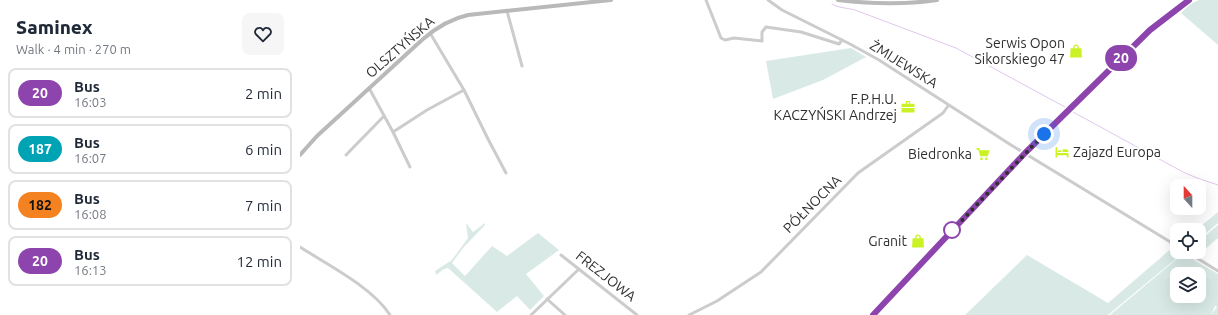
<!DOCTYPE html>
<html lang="en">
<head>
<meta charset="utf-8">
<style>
  :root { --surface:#fff; --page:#f6f6f7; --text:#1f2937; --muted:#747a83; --line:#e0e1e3 }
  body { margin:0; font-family:Ubuntu,sans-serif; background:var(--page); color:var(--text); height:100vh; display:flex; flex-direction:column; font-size:15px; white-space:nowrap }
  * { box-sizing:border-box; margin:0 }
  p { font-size:13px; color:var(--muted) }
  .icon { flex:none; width:22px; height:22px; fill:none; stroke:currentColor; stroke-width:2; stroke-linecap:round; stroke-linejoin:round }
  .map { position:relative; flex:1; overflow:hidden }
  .drawer { display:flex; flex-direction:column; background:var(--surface); width:300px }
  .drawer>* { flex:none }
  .badge { padding:0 8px; border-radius:13px; font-size:14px; line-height:26px }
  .needle { width:26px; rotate:339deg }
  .tools { position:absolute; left:870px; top:179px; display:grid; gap:8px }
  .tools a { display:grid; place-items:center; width:36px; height:36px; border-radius:8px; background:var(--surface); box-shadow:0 4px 16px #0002; font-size:20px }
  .you { position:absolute; width:20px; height:20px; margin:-10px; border:3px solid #fff; border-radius:50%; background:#1a73e8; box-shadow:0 0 0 6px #1a73e833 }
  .map>.badge { position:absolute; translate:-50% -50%; box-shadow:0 0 0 2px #fff }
  .round { display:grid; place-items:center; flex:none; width:42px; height:42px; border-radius:8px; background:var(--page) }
  .overview { display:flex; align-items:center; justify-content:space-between; height:68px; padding:0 16px }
  h1 { font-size:19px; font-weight:800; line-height:30px }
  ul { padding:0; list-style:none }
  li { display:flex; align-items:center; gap:12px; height:50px; margin:0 8px 6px; padding:0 8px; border:2px solid var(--line); border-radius:8px }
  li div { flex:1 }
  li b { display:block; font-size:15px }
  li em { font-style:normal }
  li .badge { min-width:44px; font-weight:700; text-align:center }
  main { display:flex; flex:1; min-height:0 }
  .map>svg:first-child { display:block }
</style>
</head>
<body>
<main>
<section class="drawer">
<div class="overview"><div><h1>Saminex</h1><p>Walk · 4 min · 270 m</p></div><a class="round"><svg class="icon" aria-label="heart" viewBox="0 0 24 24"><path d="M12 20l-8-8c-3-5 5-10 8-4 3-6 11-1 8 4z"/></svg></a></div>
<ul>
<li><span class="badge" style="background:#8e44ad;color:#fff">20</span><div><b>Bus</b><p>16:03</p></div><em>2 min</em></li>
<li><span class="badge" style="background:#00a3b4;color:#fff">187</span><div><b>Bus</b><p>16:07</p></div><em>6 min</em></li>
<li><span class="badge" style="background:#f58220;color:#111">182</span><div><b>Bus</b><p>16:08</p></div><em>7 min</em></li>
<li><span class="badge" style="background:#8e44ad;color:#fff">20</span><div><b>Bus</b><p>16:13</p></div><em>12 min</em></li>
</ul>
</section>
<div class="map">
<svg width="918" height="315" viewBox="0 0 918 315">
  <rect width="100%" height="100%" fill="#fff"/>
  <g fill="#d9eae6" fill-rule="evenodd">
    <path d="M899 0H918V45L881 13 890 4Z"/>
    <path d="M551 48 566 57 523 80 473 99 466 61Z"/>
    <path d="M918 212V223L899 239V230H896Z"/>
    <path d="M166 223 173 232 185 223V225L163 248 152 263 165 276 192 246 207 256 238 233 259 250 226 274 244 296 230 310 217 296 197 312 148 268 144 269 136 275 135 271 152 260 168 238Z"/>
    <path d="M918 225V238L897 256 891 252H899V241Z"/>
    <path d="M868 243 877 248V252H884L808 315H665L727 255 808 303 872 248Z"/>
    <path d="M885 252 893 257 894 260 918 274V315H911L917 307 915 306 911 315H810ZM877 274H899V296H877Z"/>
  </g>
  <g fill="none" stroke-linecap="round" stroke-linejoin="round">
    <g stroke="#e1c7ee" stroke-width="1">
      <path d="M532 4C538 8 548 8 555 10L656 48 765 107"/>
      <path d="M773 112 883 172 897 178 918 185"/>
    </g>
    <g stroke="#ccc" stroke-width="3">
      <path d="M406 0 421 38 425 40 434 38 462 41V32L466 27 501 32 539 44 542 40"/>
      <path d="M468 0 482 10 550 44 579 60 711 145 877 246"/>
      <path d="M207 11 222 66"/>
      <path d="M69 88 93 132 127 110 164 90 130 33"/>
      <path d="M164 90 188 139 206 173"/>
      <path d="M93 132 110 167"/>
      <path d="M46 155 84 116"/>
      <path d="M0 247C28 265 72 287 90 315"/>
      <path d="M887 252 918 271"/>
      <path d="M261 255 337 315"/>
      <path d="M247 299 265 315"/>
      <path d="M231 315 279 269"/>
      <path d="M389 315 417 301 461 272 558 173 643 113 648 106"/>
    </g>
    <g stroke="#b9b9b9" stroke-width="4">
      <path d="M538 0C572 4 603 5 637 0"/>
      <path d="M0 155 17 136 123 39C137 27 150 19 168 15L311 0"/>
    </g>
    <path stroke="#a7a7a7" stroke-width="4.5" d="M573 315 725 153 850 30 889 0"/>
  </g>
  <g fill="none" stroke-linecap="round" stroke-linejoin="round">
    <g stroke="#fff" stroke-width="9">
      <path id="line" d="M573 315 725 153 850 30 889 0"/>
    </g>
    <use href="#line" stroke="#8e44ad" stroke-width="6"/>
    <path stroke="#2f2f2f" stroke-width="4" stroke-dasharray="0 7.2" d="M652 230 650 233 744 134"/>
  </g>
  <defs>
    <g id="shop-bare" transform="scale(1.08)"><path d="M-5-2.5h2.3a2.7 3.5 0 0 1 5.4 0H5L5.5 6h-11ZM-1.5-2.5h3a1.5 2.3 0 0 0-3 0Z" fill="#cbf225" stroke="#fff" stroke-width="2.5" paint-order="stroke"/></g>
    <g id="office-bare" transform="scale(1.08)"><path d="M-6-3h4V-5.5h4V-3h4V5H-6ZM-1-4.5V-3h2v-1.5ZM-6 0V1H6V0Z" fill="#cbf225" stroke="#fff" stroke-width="2.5" paint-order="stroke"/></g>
    <g id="hotel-bare" transform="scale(1.08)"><path d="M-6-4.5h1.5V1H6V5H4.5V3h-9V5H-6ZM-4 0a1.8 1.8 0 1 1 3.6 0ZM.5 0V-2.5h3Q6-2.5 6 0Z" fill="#cbf225" stroke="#fff" stroke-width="2.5" paint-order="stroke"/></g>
    <g id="supermarket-bare" transform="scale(1.08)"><path d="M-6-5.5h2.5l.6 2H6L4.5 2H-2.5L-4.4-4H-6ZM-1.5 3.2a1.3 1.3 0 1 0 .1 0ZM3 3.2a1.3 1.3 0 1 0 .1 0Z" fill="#cbf225" stroke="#fff" stroke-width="2.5" paint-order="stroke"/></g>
  </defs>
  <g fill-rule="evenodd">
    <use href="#shop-bare" x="776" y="51"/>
    <use href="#office-bare" x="608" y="107"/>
    <use href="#hotel-bare" x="762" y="152"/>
    <use href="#supermarket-bare" x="683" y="154"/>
    <use href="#shop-bare" x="618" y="241"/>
  </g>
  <circle fill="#fff" stroke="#8e44ad" stroke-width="2" cx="652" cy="230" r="8"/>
  <g text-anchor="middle" stroke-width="4" stroke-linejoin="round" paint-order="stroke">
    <g font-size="14" fill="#2f2f2f" stroke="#fff" text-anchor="end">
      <text x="765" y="48">Serwis Opon<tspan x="765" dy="16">Sikorskiego 47</tspan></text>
      <text x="597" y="104">F.P.H.U.<tspan x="597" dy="16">KACZYŃSKI Andrzej</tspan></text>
      <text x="773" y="157" text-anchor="start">Zajazd Europa</text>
      <text x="672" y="159">Biedronka</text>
      <text x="607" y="246">Granit</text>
    </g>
    <g font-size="14" fill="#2f2f2f" stroke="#fff">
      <text transform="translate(100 47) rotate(-41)" y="5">OLSZTYŃSKA</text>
      <text transform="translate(604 64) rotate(32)" y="5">ŻMIJEWSKA</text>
      <text transform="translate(512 204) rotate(-45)" y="5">PÓŁNOCNA</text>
      <text transform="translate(306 276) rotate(38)" y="5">FREZJOWA</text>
    </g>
  </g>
</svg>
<div class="tools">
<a><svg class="needle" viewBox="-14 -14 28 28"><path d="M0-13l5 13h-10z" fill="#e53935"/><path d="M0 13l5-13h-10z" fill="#747a83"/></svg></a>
<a><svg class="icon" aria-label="locate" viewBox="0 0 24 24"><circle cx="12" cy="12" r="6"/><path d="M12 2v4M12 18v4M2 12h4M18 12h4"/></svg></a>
<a><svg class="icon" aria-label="layers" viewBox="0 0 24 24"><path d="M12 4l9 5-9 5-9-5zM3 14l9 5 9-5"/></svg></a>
</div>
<div class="you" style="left:744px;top:134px"></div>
<b class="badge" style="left:821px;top:58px;background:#8e44ad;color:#fff">20</b>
</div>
</main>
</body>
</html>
